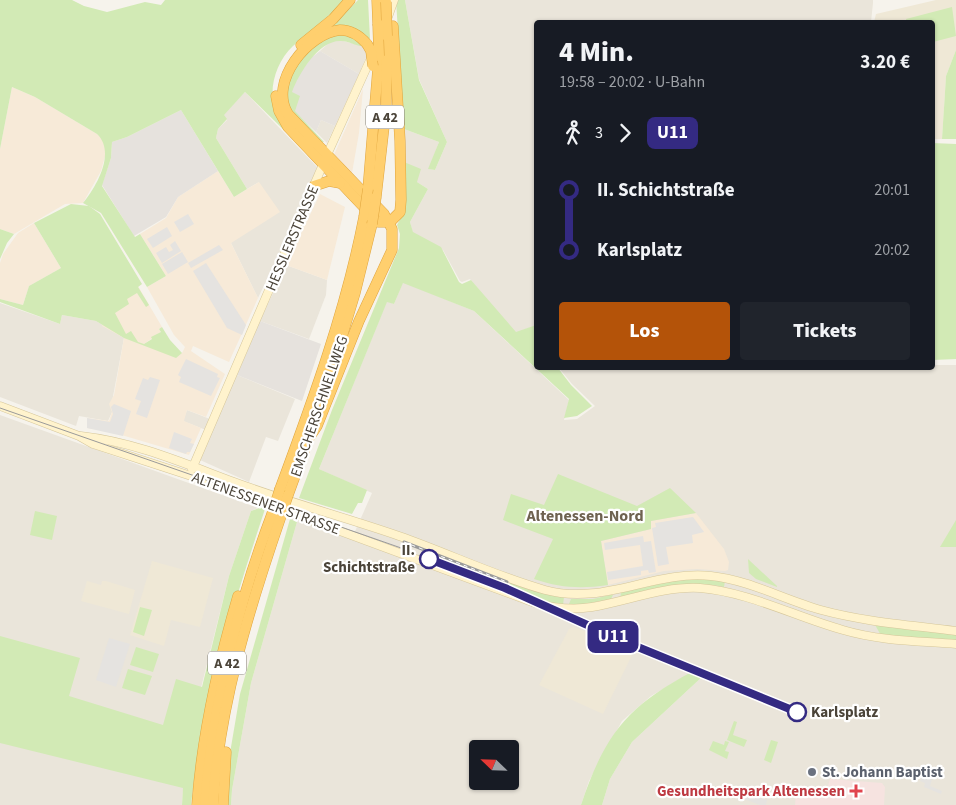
<!DOCTYPE html>
<html lang="de">
<head>
<meta charset="utf-8">
<style>
  :root { --surface:#171b24; --page:#20242c; --text:#f1f3f6; --muted:#9ea1a6; --accent:#b45309 }
  body { margin:0; font-family:"Source Sans 3",sans-serif; background:var(--page); color:var(--text); height:100vh; display:flex; flex-direction:column; font-size:19px; white-space:nowrap }
  * { box-sizing:border-box; margin:0 }
  p { font-size:16px; color:var(--muted) }
  .icon { flex:none; width:28px; height:28px; fill:none; stroke:currentColor; stroke-width:2; stroke-linecap:round; stroke-linejoin:round }
  .map { position:relative; flex:1; overflow:hidden }
  .details { position:absolute; left:534px; top:20px; width:401px; height:350px; display:flex; flex-direction:column; background:var(--surface); border-radius:5px; box-shadow:0 1px 4px #0004 }
  .details>* { flex:none }
  .badge { padding:0 10px; border-radius:8px; font-size:18px; line-height:32px }
  .needle { width:32px; rotate:293deg }
  .fabs { position:absolute; left:469px; top:740px; display:grid; gap:10px }
  .fabs a { display:grid; place-items:center; width:50px; height:50px; border-radius:5px; background:var(--surface); box-shadow:0 1px 4px #0004; font-size:25px }
  .map>.badge { position:absolute; translate:-50% -50%; box-shadow:0 0 0 2px #fff }
  .legs { display:flex; align-items:center; gap:8px; height:55px; padding:0 25px; font-size:16px }
  .legs p { margin-inline-start:auto }
  .overview { display:flex; align-items:center; justify-content:space-between; height:85px; padding:0 25px }
  h1 { font-size:28px; font-weight:800; line-height:38px }
  .action { display:flex; gap:10px; margin-top:auto; padding:10px 25px }
  .action a { flex:1; height:58px; border-radius:5px; background:var(--accent); color:#fff; font-size:20px; font-weight:800; line-height:58px; text-align:center }
  .action a+a { background:var(--page); color:var(--text) }
  ul { padding:0 25px; list-style:none }
  li { display:flex; align-items:center; gap:18px; height:60px; font-size:19px }
  li i { display:grid; place-items:center; width:8px; height:100%; margin:0 6px; background:currentColor }
  li i::after { content:''; width:12px; height:12px; margin:-6px; border:4px solid; border-radius:50%; background:var(--surface) }
  li p { margin-inline-start:auto }
  li:first-child i { background:linear-gradient(#0000 50%,currentColor 0) }
  li:last-child i { background:linear-gradient(currentColor 50%,#0000 0) }
  .map>svg:first-child { display:block }
</style>
</head>
<body>
<div class="map">
<svg width="956" height="805" viewBox="0 0 956 805">
  <rect width="100%" height="100%" fill="#f6f3ec"/>
  <g fill="#eae5da" fill-rule="evenodd">
    <path d="M405 0H873V3L871 22H536V325L516 333 501 317 470 279 462 282 460 281 443 250 413 233 410 222 428 189 417 182 404 162V129L439 142 429 169 435 170 447 142 419 79Z"/>
    <path d="M331 41H343L364 46 367 55 359 74 320 51Z"/>
    <path d="M245 92 317 167 308 193 258 298 231 243 259 182 247 189 216 138 218 129 227 120 223 115Z"/>
    <path d="M321 120 335 126 327 143 316 132Z"/>
    <path d="M286 265 327 280 326 295 309 339 260 321Z"/>
    <path d="M403 282 474 311 569 400 564 420 577 419 595 406 572 384 559 368H932L933 365H956V805H602L610 779 632 742 703 676 710 674 701 667 651 696 622 721 589 781 581 805H231L232 790 251 683 297 522 290 519 291 514 353 536 372 493 319 469 387 301 394 304ZM478 749H510V781H478Z"/>
    <path d="M0 303 60 324 62 315 96 321 124 338 111 407 112 412 108 421 79 416 76 426 0 397Z"/>
    <path d="M237 375 295 399 278 441 266 437 249 482 200 460 211 432 183 421 187 410 215 421Z"/>
    <path d="M0 415 258 508 251 511 229 576 186 748 182 805H0Z"/>
  </g>
  <g fill="#f7ead8">
    <path d="M12 87 35 97 97 134 104 140 107 149 101 171 83 203 65 204 14 234 0 229V149Z"/>
    <path d="M363 89 359 133 352 173 334 155Z"/>
    <path d="M218 171 234 197 259 182 280 212 231 243 258 298 229 362 193 346 191 351 188 349 225 374 206 417 187 410 184 421 201 428 189 455 108 431 87 428V418L109 421 112 412 109 404 114 395 124 338 102 326 103 324 138 286 162 327 159 329 161 332 144 344 182 353 185 347 174 335 147 287 166 276 140 234 166 218 178 197Z"/>
    <path d="M320 194 345 207 327 280 286 265Z"/>
    <path d="M34 223 61 268 29 286 23 305 0 299V263L3 254 18 233Z"/>
    <path d="M696 513 724 549 729 562 728 570 725 571 697 569 664 571 608 585 601 541 651 529 650 521Z"/>
  </g>
  <g fill="#e6e2dd">
    <path d="M320 51 359 74 335 126 321 120 316 132 294 111 291 92 297 77 311 58Z"/>
    <path d="M181 110 218 171 178 197 166 217 134 236 102 185 111 158 112 142 127 137Z"/>
    <path d="M260 321 321 344 302 401 237 375Z"/>
  </g>
  <g fill="#efe8d6">
    <path d="M936 0H956V50L946 76 942 139H933L932 22H874L876 14Z"/>
    <path d="M152 561 213 578 200 627 171 620 164 646 130 635Z"/>
    <path d="M87 581 101 585 102 581H106L135 590 129 614 81 601Z"/>
    <path d="M573 627 635 649 603 714 539 685 569 629Z"/>
  </g>
  <path fill="#f6e3e0" d="M830 779 882 783 885 787 884 805H795L796 794 825 797Z"/>
  <g fill="#d2eab5">
    <path d="M0 0H72L84 6 107 12 145 2 161 5 165 0H347L293 46C276 62 268 88 275 111 278 120 285 128 289 135L245 92 224 115 227 119 218 129 216 138 247 189 234 197 181 110 127 137 112 142 111 158 102 186 135 237 140 234 166 276 147 287 101 213 83 203C97 186 116 152 97 134L35 97 12 87 0 149Z"/>
    <path d="M358 0H368L370 39C355 27 347 24 329 30Z"/>
    <path d="M396 0H405L419 80 447 142 435 170 428 169 439 142 404 129Z"/>
    <path d="M952 7 956 36 933 42 932 22H907L906 19Z"/>
    <path d="M347 33 364 46C357 47 349 41 341 41 319 40 299 73 292 92L300 96 295 111 324 142H320C312 133 293 118 289 108 276 79 304 50 328 37 333 34 341 34 347 33Z"/>
    <path d="M956 50V139H942L946 76Z"/>
    <path d="M932 143 956 144V359L933 360Z"/>
    <path d="M404 162 421 169 417 182 428 189 410 222 413 232 441 247 459 282 462 284 471 280 516 332 536 325V368H558L571 385 592 406 577 416 564 418 569 399 474 311 403 283 394 304 387 302 319 469 367 490 362 503H358L352 514 299 498 332 410 399 248 400 234 397 225 405 210Z"/>
    <path d="M71 204 89 206 100 214 142 284 138 287 149 305 146 307 137 293 127 299 129 304 115 313 126 334 131 331 138 342 144 344 152 339 151 337 161 332 159 329 162 327 170 340 182 353 176 358 124 338 96 321 62 315 60 324 0 302V299L23 305 29 286 61 268 34 223Z"/>
    <path d="M0 229 14 234 7 243 0 259Z"/>
    <path d="M558 474 637 506 670 488 696 513 651 521V529L601 541 608 585C580 589 561 588 534 579L553 539 503 520 511 494 544 505Z"/>
    <path d="M262 507 265 509C233 606 202 703 191 805H182L183 788 0 743V636L80 658 69 696 163 725 176 679 202 687 229 576 251 511Z"/>
    <path d="M35 511 57 516 52 540 30 535Z"/>
    <path d="M290 519 297 522 251 683 232 790 231 805H227L231 747 240 694Z"/>
    <path d="M956 520V547H940Z"/>
    <path d="M748 559 777 586V587L756 579 749 573Z"/>
    <path d="M695 577 725 581 724 587C688 580 655 589 620 599L621 592 648 584Z"/>
    <path d="M511 581 564 597 563 605 551 604 507 591Z"/>
    <path d="M610 595H613L611 599 581 605 569 604 571 599H593Z"/>
    <path d="M140 607 152 610 144 636 133 632Z"/>
    <path d="M874 623 956 633V642L883 639Z"/>
    <path d="M136 647 159 654 153 672 130 665Z"/>
    <path d="M701 667 710 674 703 676 632 742 610 779 602 805H581C606 730 631 703 701 667Z"/>
    <path d="M128 669 152 676 145 695 122 688Z"/>
    <path d="M734 721 737 722 733 735 747 740 744 747 727 740Z"/>
    <path d="M771 740 778 742 771 763 764 760Z"/>
    <path d="M713 741 724 745 725 741 729 742 725 751 729 752 727 759 709 750Z"/>
  </g>
  <g fill="#e5e3e0">
    <path d="M188 214 194 224 180 232 174 222Z"/>
    <path d="M167 227 172 236 153 248 147 239Z"/>
    <path d="M175 241 181 251 162 263 156 253 166 247 169 252 173 250 170 245Z"/>
    <path d="M219 245 223 250 191 268 188 263Z"/>
    <path d="M182 252 188 262 168 274 162 264Z"/>
    <path d="M206 263 246 325 242 335 227 328 193 271Z"/>
    <path d="M186 359 218 374 217 377 220 378 211 396 179 382 181 377 178 375Z"/>
    <path d="M150 377 160 380 147 418 136 414 141 401 135 399 143 378 148 380Z"/>
    <path d="M114 404 131 411 123 436 87 428V418L110 422 113 414 111 407Z"/>
    <path d="M174 432 192 439 190 443 194 444 190 452H187L186 454 169 448Z"/>
    <path d="M693 517 704 532 692 535 693 543 666 547 669 564 658 566 652 528 656 527 655 523Z"/>
    <path d="M643 536 644 542 651 541 656 572 649 573 648 570 641 571V575L608 580 607 572 643 566 640 545 605 550 604 543Z"/>
    <path d="M109 638 130 644 116 687 96 680Z"/>
    <path d="M924 770 940 776 939 778 933 776 930 786 942 791 941 794 924 787 925 783 920 781Z"/>
    <path d="M728 788 767 800 766 805H760L726 792Z"/>
  </g>
  <g fill="none" stroke-linecap="round" stroke-linejoin="round">
    <g stroke="#d6c79b" stroke-width="9">
      <g id="secondary">
        <path d="M388 17 394 0"/>
        <path d="M0 406 79 436 93 444 191 476 535 603C554 608 573 610 592 607 628 601 663 586 700 588 749 592 796 617 843 630 880 641 918 641 956 644"/>
        <path d="M81 436C135 442 183 463 234 482 288 502 344 517 399 536 448 553 495 576 545 590 604 606 653 570 711 576 749 580 785 600 821 610 865 622 910 625 956 631"/>
        <path d="M192 469 327 155 371 58"/>
      </g>
    </g>
    <g stroke="#e0a43c" stroke-width="11">
      <g id="highway">
        <path d="M377 0 378 24"/>
        <path d="M301 45 333 19 350 0"/>
        <path d="M276 96 279 111 288 127 378 222H390L400 212 401 200 400 141 393 26"/>
        <path d="M314 186 329 181 340 183"/>
        <path d="M368 189 379 56"/>
        <path d="M376 197 386 109 387 36"/>
        <path d="M330 376 355 293 372 224"/>
        <path d="M309 438 317 426 359 321 392 250V229L384 214 288 114C268 82 308 33 340 30 351 30 360 36 367 44"/>
        <path d="M280 489C313 400 346 310 364 217"/>
        <path d="M288 495 311 432"/>
        <path d="M197 805C202 734 218 664 238 596"/>
        <path d="M205 805C213 706 237 607 272 514"/>
        <path d="M213 805C219 706 249 609 281 516"/>
        <path d="M223 805 226 752"/>
      </g>
    </g>
    <use href="#secondary" stroke="#fff3cd" stroke-width="8"/>
    <use href="#highway" stroke="#ffcf6e" stroke-width="10"/>
    <path stroke="#9a9a9a" stroke-width="1" d="M0 408 404 549"/>
    <g stroke="#9a9a9a" stroke-width="3">
      <path id="rail" d="M404 542 507 582"/>
    </g>
    <use href="#rail" stroke="#fff" stroke-width="1" stroke-dasharray="4" stroke-linecap="butt"/>
    <g stroke="#e0a43c" stroke-width="11" stroke-linecap="butt">
      <g id="highway-bridge">
        <path d="M386 2 387 36"/>
        <path d="M378 24 379 56"/>
        <path d="M367 44 371 51 373 66"/>
        <path d="M364 217 368 189"/>
        <path d="M372 224 376 197"/>
        <path d="M272 514 280 489"/>
        <path d="M281 516 288 495"/>
      </g>
    </g>
    <use href="#highway-bridge" stroke="#ffcf6e" stroke-width="10"/>
  </g>
  <g fill="none" stroke-linecap="round" stroke-linejoin="round">
    <g stroke="#fff" stroke-width="11">
      <path id="line-1" d="M429 559 505 588 623 641 797 712"/>
    </g>
    <use href="#line-1" stroke="#342a82" stroke-width="8"/>
  </g>
  <g fill="#fff" stroke="#342a82" stroke-width="2.5">
    <circle cx="429" cy="559" r="9"/>
    <circle cx="797" cy="712" r="9"/>
  </g>
  <circle fill="#6b7280" stroke="#fff" stroke-width="2" cx="812" cy="772" r="5"/>
  <path fill="#e0444e" stroke="#fff" stroke-width="2" d="M853.5 783.5h5v5h5v5h-5v5h-5v-5h-5v-5h5z"/>
  <g text-anchor="middle" stroke-width="4.5" stroke-linejoin="round" paint-order="stroke">
    <g fill="#fff" stroke="#817c74" stroke-width="1">
      <rect x="366" y="105.5" width="38" height="23" rx="4"/>
      <rect x="208" y="651.5" width="38" height="23" rx="4"/>
    </g>
    <g font-size="14" font-weight="bold" fill="#4b4439">
      <text x="385" y="122">A 42</text>
      <text x="227" y="668">A 42</text>
    </g>
    <g font-size="15" fill="#4b4439" stroke="#fff">
      <text transform="translate(292 238) rotate(-67)" y="5">HESSLERSTRASSE</text>
      <text transform="translate(319 406) rotate(-71)" y="5">EMSCHERSCHNELLWEG</text>
      <text transform="translate(266 503) rotate(20)" y="5">ALTENESSENER STRASSE</text>
    </g>
    <g font-size="15" font-weight="bold" fill="#4b4439" stroke="#fff" text-anchor="end">
      <text x="415" y="555">II.<tspan x="415" dy="17">Schichtstraße</tspan></text>
      <text x="811" y="717" text-anchor="start">Karlsplatz</text>
    </g>
    <g font-size="15" font-weight="bold" fill="#5b616d" stroke="#fff" text-anchor="start">
      <text x="822" y="777">St. Johann Baptist</text>
    </g>
    <g font-size="15" font-weight="bold" fill="#be3a42" stroke="#fff" text-anchor="end">
      <text x="845" y="796">Gesundheitspark Altenessen</text>
    </g>
    <g font-size="16" font-weight="bold" fill="#6e6250" stroke="#fff">
      <text x="585" y="521">Altenessen-Nord</text>
    </g>
  </g>
</svg>
<div class="fabs">
<a><svg class="needle" viewBox="-14 -14 28 28"><path d="M0-13l5 13h-10z" fill="#e53935"/><path d="M0 13l5-13h-10z" fill="#9ea1a6"/></svg></a>
</div>
<b class="badge" style="left:613px;top:637px;background:#342a82;color:#fff">U11</b>
<section class="details">
<div class="overview"><div><h1>4 Min.</h1><p>19:58 – 20:02 · U-Bahn</p></div><b>3.20 €</b></div>
<div class="legs"><svg class="icon" aria-label="walk" viewBox="0 0 24 24"><circle cx="13" cy="4" r="2"/><path d="M13 8l-2 6 4 7M11 14l-3 7M7 12l3-4h3l4 4"/></svg>3<svg class="icon" aria-label="forward" viewBox="0 0 24 24"><path d="M9 5l7 7-7 7"/></svg><b class="badge" style="background:#342a82;color:#fff">U11</b></div>
<ul>
<li><i style="color:#342a82"></i><b>II. Schichtstraße</b><p>20:01</p></li>
<li><i style="color:#342a82"></i><b>Karlsplatz</b><p>20:02</p></li>
</ul>
<div class="action"><a>Los</a><a>Tickets</a></div>
</section>
</div>
</body>
</html>
